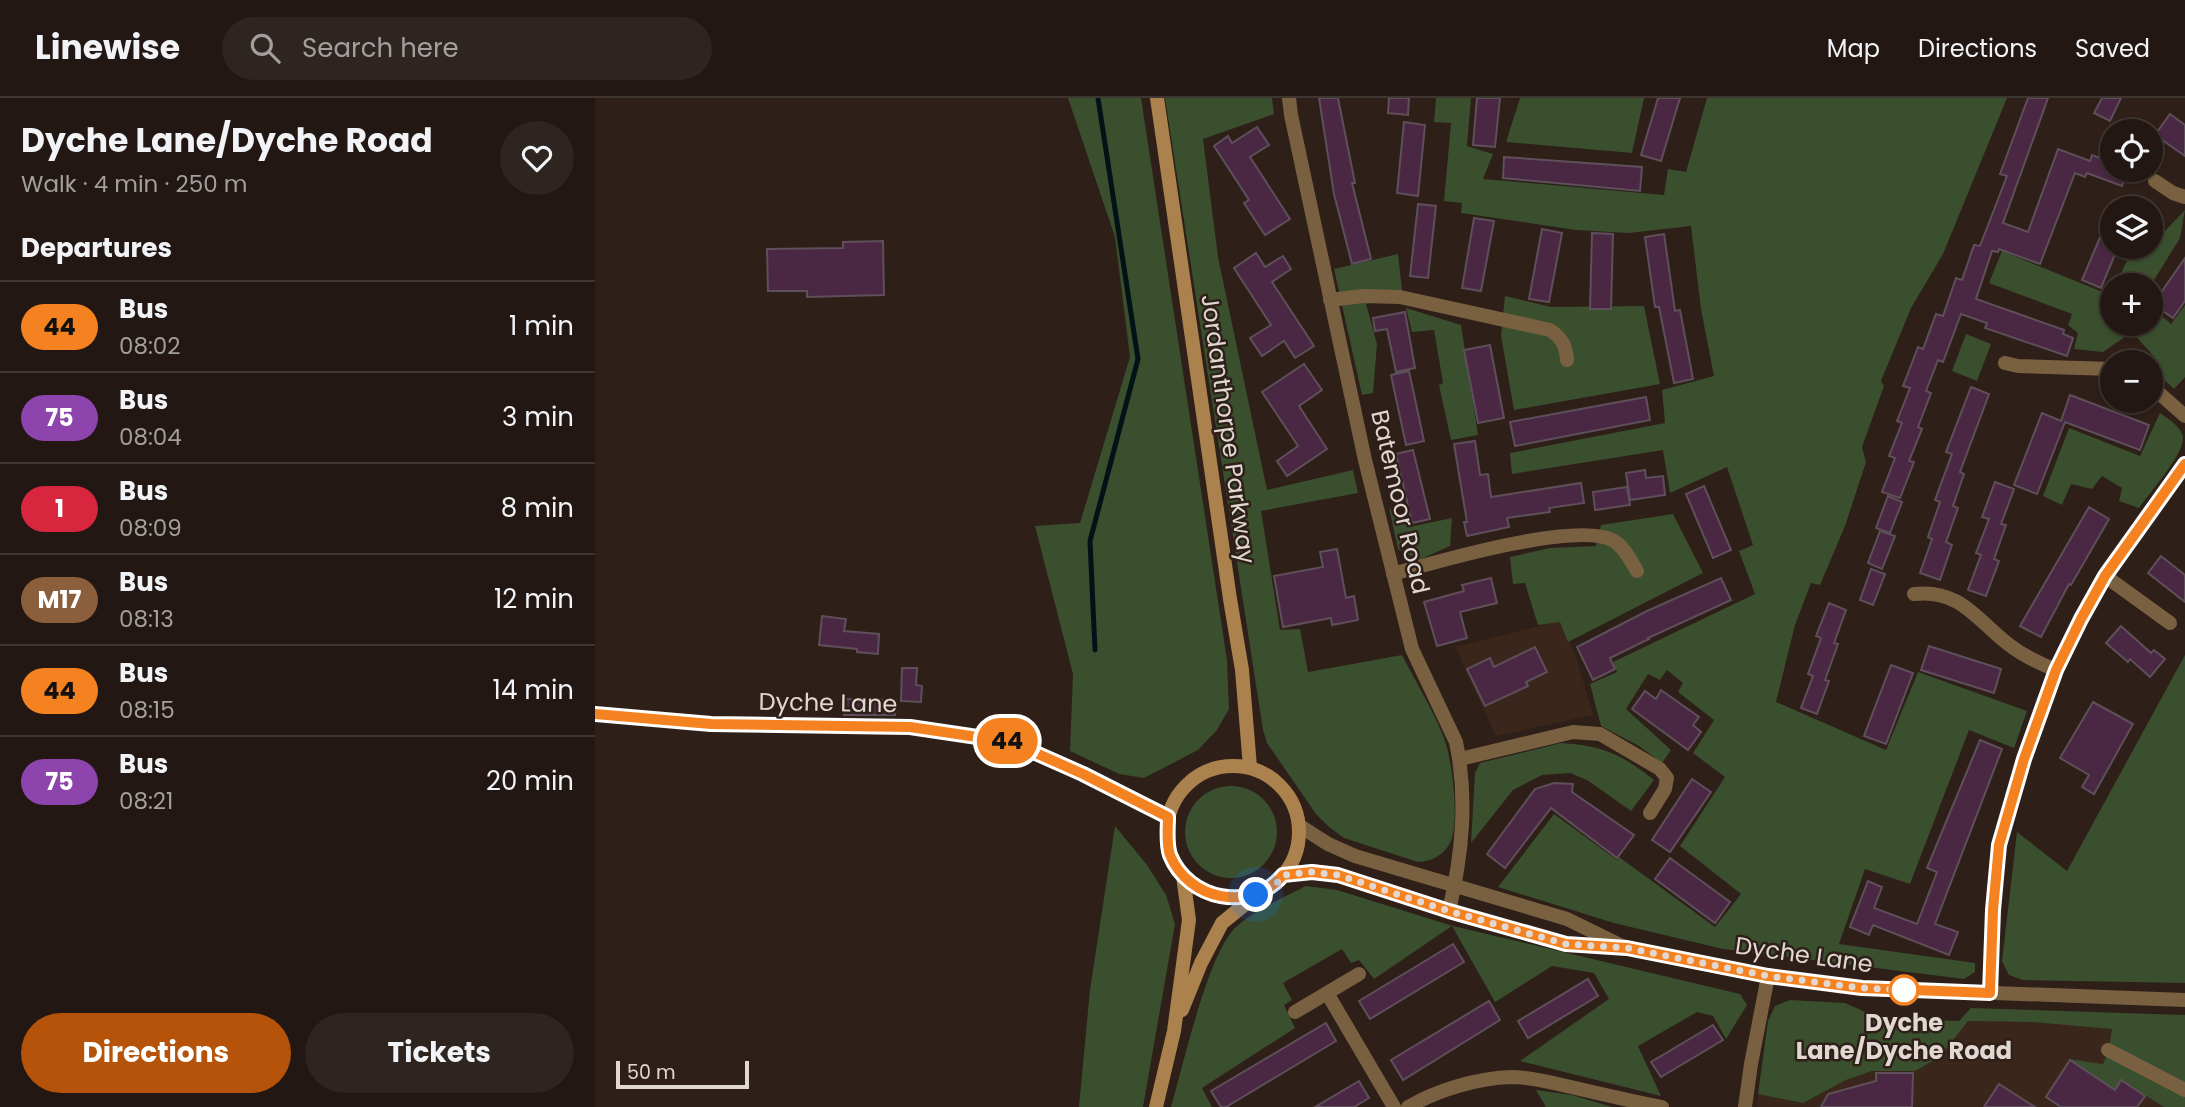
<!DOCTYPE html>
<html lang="en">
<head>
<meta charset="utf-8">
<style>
  :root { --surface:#221712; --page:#2e2420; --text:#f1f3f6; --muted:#a29f9f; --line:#3f3632; --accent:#b45309 }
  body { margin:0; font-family:Poppins,sans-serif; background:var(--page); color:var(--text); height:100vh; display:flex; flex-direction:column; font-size:26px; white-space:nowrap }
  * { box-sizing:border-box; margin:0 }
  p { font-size:23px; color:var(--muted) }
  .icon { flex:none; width:38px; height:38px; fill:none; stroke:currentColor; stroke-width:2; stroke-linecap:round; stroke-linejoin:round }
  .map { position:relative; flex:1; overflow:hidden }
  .drawer { display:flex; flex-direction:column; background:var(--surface); width:595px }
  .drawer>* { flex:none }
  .badge { padding:0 14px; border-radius:23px; font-size:24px; line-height:46px }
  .fabs { position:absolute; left:1505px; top:21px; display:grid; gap:14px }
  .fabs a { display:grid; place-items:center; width:63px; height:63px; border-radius:50%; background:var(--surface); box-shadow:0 2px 5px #0004,0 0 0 2px var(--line); font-size:35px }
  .scale { position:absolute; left:21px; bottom:18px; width:133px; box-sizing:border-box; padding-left:7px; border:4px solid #e2d8d3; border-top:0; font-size:19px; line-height:24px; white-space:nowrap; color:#e2d8d3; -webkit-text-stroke:5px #2e1f18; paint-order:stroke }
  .you { position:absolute; width:35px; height:35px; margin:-18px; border:5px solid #fff; border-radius:50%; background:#1a73e8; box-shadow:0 0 0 10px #1a73e833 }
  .map>.badge { position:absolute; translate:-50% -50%; box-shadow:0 0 0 4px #fff }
  h2 { padding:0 21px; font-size:26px; line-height:63px }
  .round { display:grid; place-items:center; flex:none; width:74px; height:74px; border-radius:37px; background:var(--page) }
  .head { display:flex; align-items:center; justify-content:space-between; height:119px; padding:0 21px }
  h1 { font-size:33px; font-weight:700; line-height:52px }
  .cta { display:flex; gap:14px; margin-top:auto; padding:14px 21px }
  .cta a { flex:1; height:80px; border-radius:42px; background:var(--accent); color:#fff; font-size:28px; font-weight:700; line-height:80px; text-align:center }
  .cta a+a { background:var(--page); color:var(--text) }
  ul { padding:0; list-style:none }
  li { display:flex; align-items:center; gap:21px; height:91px; padding:0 21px; border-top:2px solid var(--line) }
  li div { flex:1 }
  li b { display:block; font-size:26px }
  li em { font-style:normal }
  li .badge { min-width:77px; font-weight:700; text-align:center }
  header { display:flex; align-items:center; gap:42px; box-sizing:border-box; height:98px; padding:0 35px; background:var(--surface); border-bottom:2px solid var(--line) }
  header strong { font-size:33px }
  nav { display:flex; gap:38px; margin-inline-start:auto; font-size:24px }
  .search { width:490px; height:63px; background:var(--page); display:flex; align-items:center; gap:18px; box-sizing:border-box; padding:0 24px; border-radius:38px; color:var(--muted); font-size:26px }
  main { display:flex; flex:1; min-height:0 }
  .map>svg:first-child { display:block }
</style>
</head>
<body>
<header>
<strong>Linewise</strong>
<div class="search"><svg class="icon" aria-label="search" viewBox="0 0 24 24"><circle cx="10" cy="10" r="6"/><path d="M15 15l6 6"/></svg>Search here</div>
<nav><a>Map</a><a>Directions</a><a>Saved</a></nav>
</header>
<main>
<section class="drawer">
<div class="head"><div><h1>Dyche Lane/Dyche Road</h1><p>Walk · 4 min · 250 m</p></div><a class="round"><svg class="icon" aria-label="heart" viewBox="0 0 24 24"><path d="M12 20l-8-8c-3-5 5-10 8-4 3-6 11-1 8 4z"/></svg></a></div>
<h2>Departures</h2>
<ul>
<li><span class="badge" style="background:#f58220;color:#111">44</span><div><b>Bus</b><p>08:02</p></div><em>1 min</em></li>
<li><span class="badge" style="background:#8e44ad;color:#fff">75</span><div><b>Bus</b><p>08:04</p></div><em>3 min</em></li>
<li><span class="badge" style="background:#d7263d;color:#fff">1</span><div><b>Bus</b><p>08:09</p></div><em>8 min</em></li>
<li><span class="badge" style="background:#8b5e3c;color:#fff">M17</span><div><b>Bus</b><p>08:13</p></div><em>12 min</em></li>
<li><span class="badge" style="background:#f58220;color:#111">44</span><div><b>Bus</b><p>08:15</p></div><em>14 min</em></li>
<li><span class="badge" style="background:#8e44ad;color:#fff">75</span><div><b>Bus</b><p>08:21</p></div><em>20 min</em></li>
</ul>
<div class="cta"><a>Directions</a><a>Tickets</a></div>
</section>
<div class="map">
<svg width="1590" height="1009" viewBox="0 0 1590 1009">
  <rect width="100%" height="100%" fill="#2e1f18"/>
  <g fill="#3b261c">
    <path d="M965 523 981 559 998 617 901 638 860 549Z"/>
    <path d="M1373 923 1436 924 1517 931 1513 954 1508 966 1475 962 1514 988 1518 994 1526 982 1569 1009H1162L1163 996 1208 1005 1251 982 1277 973H1320L1345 959Z"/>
  </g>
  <g fill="#394f2e">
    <path d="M473 0H546L632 562 634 611 622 632 603 652 549 680 524 676 475 653 478 576 440 428 485 425 535 259 520 139Z"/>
    <path d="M570 0H677L679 16 608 41 623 159 672 392 758 372 763 395 666 413 685 532 705 531 713 574 807 557C821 584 838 612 849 640 857 661 863 714 858 736 855 753 839 764 823 764L749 740 734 729 721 716 672 645 668 632Z"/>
    <path d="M841 0H876L872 48 898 56 888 81 1069 97 1073 71 1091 74 1112 0H1412L1348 156 1316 210 1286 283 1289 288 1267 349 1271 364 1250 428 1225 487 1216 485 1200 527 1181 604 1291 652 1323 574 1432 613 1419 650 1374 632 1315 786 1270 771 1244 846 1380 865V874L1369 881 1128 851 1019 825 903 789 959 716 1022 762 1024 759 1120 829 1146 796 1085 748 1130 679 1098 655 1119 622 1083 594 1088 585 1072 572 1065 582 1053 576 1031 611 1076 652 1067 665 1044 648 1006 628 995 586 1022 574 1018 564 1160 496 1144 453 1158 447 1132 369 1075 395 1068 352 917 376 915 355 1070 325 1067 292 1119 278 1106 211 1096 128 1034 135 981 132 866 115 867 105 849 103 856 25 839 24Z"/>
    <path d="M925 0H1049L1037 55 911 44Z"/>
    <path d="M1590 112 1585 140 1556 187H1520L1539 149H1556V124L1570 133Z"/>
    <path d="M1407 153 1515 197 1517 193V226H1556V209L1576 226 1590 207V279L1579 291 1561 274 1564 264 1537 234 1508 254 1479 251 1483 235 1473 227 1477 216 1394 185Z"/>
    <path d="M803 156 807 192 771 206 782 246 778 295 767 297 739 171Z"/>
    <path d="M910 198 956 209 1049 208 1065 286 919 312 906 238Z"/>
    <path d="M811 210 866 227 883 337 856 342 844 287 848 285 839 232 817 234Z"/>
    <path d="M1371 236 1396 246 1382 283 1357 273Z"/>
    <path d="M1565 315C1573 321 1586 328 1588 339 1590 355 1554 396 1544 410L1524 403 1527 390 1507 378 1497 391 1476 386 1467 407 1448 398 1474 330 1545 358Z"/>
    <path d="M794 410 814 429 857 420 855 448 824 462 803 451Z"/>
    <path d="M1078 416 1108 475 973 544 965 524 943 527 930 485 918 486 915 459 955 450 1001 448 1006 427Z"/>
    <path d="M1590 557V885L1428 882 1414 877 1407 863 1422 734 1472 773Z"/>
    <path d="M966 645C1009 648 1026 656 1059 682L1036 713 992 682 975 675 947 677 918 692 876 745 880 675 885 665Z"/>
    <circle cx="636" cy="734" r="46"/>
    <path d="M520 728 552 767 571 797 580 826 548 1009H484L495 892Z"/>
    <path d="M711 788 742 792 858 828 1145 896 1152 907 1131 941 1118 918 1102 914 1043 948 1066 998 925 963 1014 901 999 875 957 868 900 904 857 828 779 881 764 862 756 865 747 851 688 885 697 902 689 907 700 930 607 990 617 1009H576C588 969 613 853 642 828 662 811 687 800 711 788Z"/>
    <path d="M1195 902 1250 905 1286 921 1364 923 1376 910 1590 917V1009H1569L1526 982 1518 995 1513 987 1474 961 1508 966 1513 954 1517 931 1436 924 1373 923 1345 959 1320 973H1277L1251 982 1208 1005 1163 996 1173 923 1180 908Z"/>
    <path d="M941 992 977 997 1017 1009H951Z"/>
  </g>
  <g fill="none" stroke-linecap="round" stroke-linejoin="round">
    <path stroke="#021318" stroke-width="5" d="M500 552 495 443 543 261 503 0"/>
  </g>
  <g fill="#4a2843" stroke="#5e4f5a" stroke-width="2">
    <path d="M724 0H743L760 85H757L776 161 757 166 739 96Z"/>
    <path d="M794 0H814L813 17 793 15Z"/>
    <path d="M882 0H905L900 49 878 47Z"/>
    <path d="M1063 0H1085L1066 63 1046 57Z"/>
    <path d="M1433 0H1453L1408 125 1433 134 1463 51 1495 63 1497 57 1517 64V72H1533L1527 88 1492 75 1490 79 1480 75 1445 166 1404 151 1403 154 1397 153 1381 201 1469 232 1468 236 1478 240 1472 258 1390 230 1392 225 1366 216 1348 264 1343 262 1331 293 1336 295 1323 329 1327 331 1314 363 1319 364 1305 400 1287 394 1300 360 1294 358 1307 325 1302 323 1315 290 1308 288 1323 249 1328 251 1341 216 1348 218 1361 180 1367 182 1379 147 1385 148 1412 78 1405 76Z"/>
    <path d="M1507 0H1526L1515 23 1499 15Z"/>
    <path d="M1575 16 1590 27V58L1560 37Z"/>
    <path d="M809 24 830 27 823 98 802 95Z"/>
    <path d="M662 29 674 47 655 59 695 121 670 137 649 105 654 102 619 48 633 38 637 45Z"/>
    <path d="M909 59 1047 69 1045 93 908 80Z"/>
    <path d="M823 106 841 108 833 180 815 178Z"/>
    <path d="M1517 111V149H1523L1506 190 1487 182Z"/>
    <path d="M879 120 899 123 886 193 867 190Z"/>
    <path d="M947 131 967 135 954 204 934 201Z"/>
    <path d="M997 135 1018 136 1016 211H995Z"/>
    <path d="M1069 136 1080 213 1085 212 1098 281 1079 285 1064 209H1060L1050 139Z"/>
    <path d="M288 143 289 197 212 199V193H173L172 151 248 150V144Z"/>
    <path d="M661 155 670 169 688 158 696 171 677 184 719 248 700 260 689 243 667 258 655 240 676 227 639 170Z"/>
    <path d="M1590 160V203L1578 220 1558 206Z"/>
    <path d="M810 214 820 270 801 274 792 231 780 233 778 220Z"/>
    <path d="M895 247 909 320 883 325 869 252Z"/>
    <path d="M709 266 727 292 704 308 732 351 692 378 682 363 703 348 667 294Z"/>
    <path d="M814 273 829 343 811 347 796 277Z"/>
    <path d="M1376 289 1394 296 1365 374 1369 376 1358 408 1363 410 1351 444 1357 447 1345 482 1325 475 1337 441 1333 439 1345 404 1340 402 1357 356 1351 354Z"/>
    <path d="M1475 297 1554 327 1545 352 1470 324 1442 396 1419 387 1447 315 1466 323Z"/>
    <path d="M1051 299 1055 322 920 348 915 324Z"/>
    <path d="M880 343 885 377 893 376 896 399 986 385 989 405 954 410 955 414 912 420 914 429 872 438 869 424H872L859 346Z"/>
    <path d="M818 352 835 421 817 425 801 356Z"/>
    <path d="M1050 372 1051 380 1068 378 1070 397 1035 402 1031 375Z"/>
    <path d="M1400 384 1419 391 1406 426 1411 427 1399 461 1404 463 1391 498 1373 492 1386 457 1381 455 1394 421 1387 419Z"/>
    <path d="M1109 388 1136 452 1118 460 1091 396Z"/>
    <path d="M1032 389 1035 407 1000 412 998 394Z"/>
    <path d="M1293 398 1307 404 1295 435 1281 430Z"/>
    <path d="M1494 409 1514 421 1476 487 1474 486 1446 539 1425 528Z"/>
    <path d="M1285 433 1300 438 1287 471 1273 465Z"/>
    <path d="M742 451 751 500 759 498 763 522 737 527 736 520 688 529 679 478 728 469 725 454Z"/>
    <path d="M1566 458 1590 477V504L1553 475Z"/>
    <path d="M1276 471 1290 476 1278 507 1265 502Z"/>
    <path d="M896 480 902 505 865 514 872 540 842 548 829 504 869 493 867 487Z"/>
    <path d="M1126 480 1136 502 1053 540 1054 541 1015 560 1020 571 998 582 982 549 1052 513Z"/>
    <path d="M1234 505 1251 512 1239 545 1243 546 1230 582 1234 583 1222 616 1206 610 1218 578 1213 576 1226 540 1221 538Z"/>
    <path d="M227 518 251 521 249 533 284 536 283 556 262 554V551L224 547Z"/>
    <path d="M1526 528 1556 555 1559 552 1570 561 1555 579 1535 561 1533 564 1511 545Z"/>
    <path d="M1334 548 1406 571 1399 595 1326 572Z"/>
    <path d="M940 549 952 574 931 584 933 588 890 608 872 571 895 560 899 569Z"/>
    <path d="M1296 567 1318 575 1291 646 1269 638Z"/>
    <path d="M307 570H322L321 587 327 588 326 604 306 603Z"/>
    <path d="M1066 592 1104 619 1098 627 1106 634 1093 652 1037 611 1050 593 1061 601Z"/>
    <path d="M249 601 301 602 300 617H249Z"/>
    <path d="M1498 604 1538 626 1499 696 1487 689 1494 677 1465 660Z"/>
    <path d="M1385 642 1407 651 1340 826 1363 834 1354 857 1278 827 1274 837 1255 829 1273 783 1287 789 1279 810 1322 826 1342 774 1332 770Z"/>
    <path d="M1097 681 1116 694 1075 754 1057 742Z"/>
    <path d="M959 685 978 686 977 694 1039 737 1022 760 956 710 910 770 892 756 940 691Z"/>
    <path d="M1075 760 1135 804 1120 825 1060 781Z"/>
    <path d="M858 846 869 864 775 921 764 903Z"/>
    <path d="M993 881 1003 898 933 940 923 923Z"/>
    <path d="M894 903 905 922 808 982 796 962Z"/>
    <path d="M731 925 741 943 631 1009H626L616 993Z"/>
    <path d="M1118 927 1128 942 1066 979 1056 964Z"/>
    <path d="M1475 962 1520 992 1526 982 1550 998 1542 1009H1466L1451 999Z"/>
    <path d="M1281 975H1318L1317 1009H1226L1233 996 1281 983Z"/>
    <path d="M764 983 774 1000 759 1009H720Z"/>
    <path d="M1404 986 1440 1009H1389Z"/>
  </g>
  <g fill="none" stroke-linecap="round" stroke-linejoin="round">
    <g stroke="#796040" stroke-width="14">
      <path d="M694 0 696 17 770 362 817 551 861 644C873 701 867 757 854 813"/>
      <path d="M1560 83 1578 95 1590 99"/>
      <path d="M735 202 768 198 805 199 955 232C967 240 971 248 972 262"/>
      <path d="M1410 265 1423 268 1517 271"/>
      <path d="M1556 288 1590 318"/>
      <path d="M798 476C841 464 983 422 1019 443 1030 450 1036 463 1042 473"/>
      <path d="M1510 478 1575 525"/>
      <path d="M1319 496C1365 491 1381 521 1413 546 1427 557 1443 565 1461 572"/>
      <path d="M865 661 978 634 991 635 1005 636 1065 671 1072 680 1070 691 1055 715"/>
      <path d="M732 895 799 1009"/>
      <path d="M1395 895 1398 812 1404 747 1429 661 1461 572 1486 521 1510 478 1590 366"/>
      <path d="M700 914 764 876"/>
      <path d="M1513 952 1590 992"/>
      <path d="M813 1009C843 992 882 980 917 979 937 979 957 985 976 989 1006 996 1036 1003 1067 1009"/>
      <path d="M1150 1009 1156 966 1173 878"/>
    </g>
    <g stroke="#796040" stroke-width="14">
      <path d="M705 728 733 746 760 758 972 821 1027 848"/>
      <path d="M688 777 717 773 743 777 854 813 971 846 1033 850 1173 878 1267 890 1590 902"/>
    </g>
    <g stroke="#ab824e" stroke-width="14">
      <path d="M562 0 635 501 647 572 655 669"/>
      <path d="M0 616 116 626 315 629 416 644 488 675 573 719"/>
      <circle cx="638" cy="734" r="66"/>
      <path d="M587 912 606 865 627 825 659 799"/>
      <path d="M561 1009 579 933 594 822 588 778"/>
    </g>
  </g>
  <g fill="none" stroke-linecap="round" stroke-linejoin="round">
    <g stroke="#fff" stroke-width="16">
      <path id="line" d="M0 616 116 626 315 629 416 644 488 676 573 719C573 731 571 745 575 757 593 802 656 815 688 777L717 774 743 777 854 813 971 846 1032 850 1173 878 1267 890 1395 895 1398 812 1404 747 1429 661 1461 572 1486 521 1510 478 1590 366"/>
    </g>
    <use href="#line" stroke="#f58220" stroke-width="10"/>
    <path stroke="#e2d8d3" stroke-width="7" stroke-dasharray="0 12.6" d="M661 797 681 786 688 777 717 774 743 777 854 813 971 846 1032 850 1173 878 1267 890 1309 892"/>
  </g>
  <circle fill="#fff" stroke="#f58220" stroke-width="3.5" cx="1309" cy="892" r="14"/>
  <g text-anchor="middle" stroke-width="5" stroke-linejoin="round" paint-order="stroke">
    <g font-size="24" fill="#e2d8d3" stroke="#2e1f18">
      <text transform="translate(633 331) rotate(82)" y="8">Jordanthorpe Parkway</text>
      <text transform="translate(805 404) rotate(77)" y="8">Batemoor Road</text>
      <text transform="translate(233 605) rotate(1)" y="8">Dyche Lane</text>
      <text transform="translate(1209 857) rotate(8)" y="8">Dyche Lane</text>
    </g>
    <g font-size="24" font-weight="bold" fill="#e2d8d3" stroke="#2e1f18">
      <text x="1309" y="933">Dyche<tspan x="1309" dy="28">Lane/Dyche Road</tspan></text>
    </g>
  </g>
</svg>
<div class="fabs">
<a><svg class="icon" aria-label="locate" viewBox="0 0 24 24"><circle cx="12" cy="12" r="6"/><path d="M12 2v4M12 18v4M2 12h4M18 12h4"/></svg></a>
<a><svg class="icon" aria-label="layers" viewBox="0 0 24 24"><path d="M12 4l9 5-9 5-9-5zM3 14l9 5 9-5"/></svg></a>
<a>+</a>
<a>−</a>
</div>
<div class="scale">50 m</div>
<div class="you" style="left:661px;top:797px"></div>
<b class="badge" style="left:412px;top:643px;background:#f58220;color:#111">44</b>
</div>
</main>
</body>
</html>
